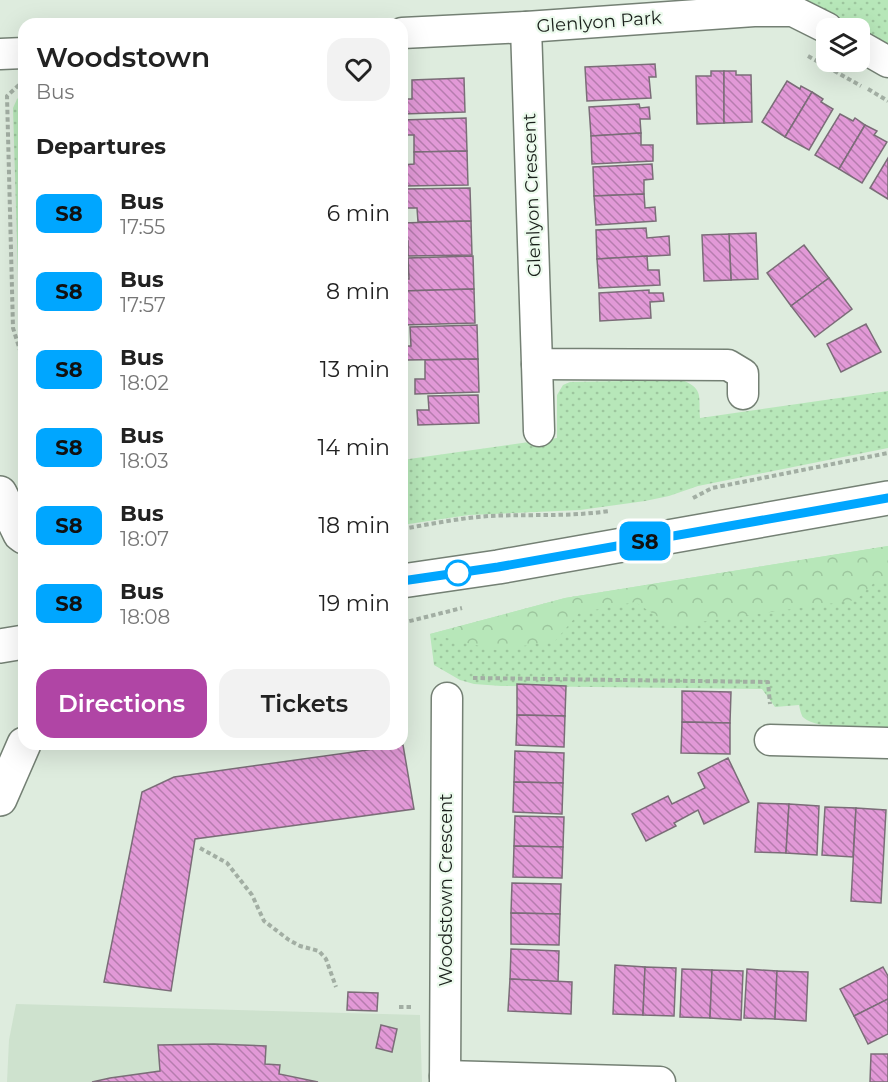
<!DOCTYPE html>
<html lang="en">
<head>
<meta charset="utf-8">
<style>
  :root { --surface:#fff; --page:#f2f2f2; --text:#222; --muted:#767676; --accent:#b045a5 }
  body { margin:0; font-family:Montserrat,sans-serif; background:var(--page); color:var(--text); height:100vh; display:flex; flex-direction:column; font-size:22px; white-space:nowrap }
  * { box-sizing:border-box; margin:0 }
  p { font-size:20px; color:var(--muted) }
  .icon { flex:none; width:33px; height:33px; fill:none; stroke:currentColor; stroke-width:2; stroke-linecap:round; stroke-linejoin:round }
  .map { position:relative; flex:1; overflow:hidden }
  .details { position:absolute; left:18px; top:18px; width:390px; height:732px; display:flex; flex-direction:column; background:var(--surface); border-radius:18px; box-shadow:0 6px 24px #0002 }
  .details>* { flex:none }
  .badge { padding:0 12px; border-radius:9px; font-size:21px; line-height:39px }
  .controls { position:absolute; left:816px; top:18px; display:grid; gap:12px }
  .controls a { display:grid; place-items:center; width:54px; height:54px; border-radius:12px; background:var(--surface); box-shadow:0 6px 24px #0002; font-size:30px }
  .map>.badge { position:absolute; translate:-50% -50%; box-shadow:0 0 0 3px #fff }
  h2 { padding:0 18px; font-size:22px; line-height:54px }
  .round { display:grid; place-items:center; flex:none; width:63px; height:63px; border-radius:18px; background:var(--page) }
  .overview { display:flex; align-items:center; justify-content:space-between; height:102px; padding:0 18px }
  h1 { font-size:28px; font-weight:600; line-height:45px }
  .cta { display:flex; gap:12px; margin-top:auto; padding:12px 18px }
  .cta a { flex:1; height:69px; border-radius:18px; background:var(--accent); color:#fff; font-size:24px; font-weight:600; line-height:69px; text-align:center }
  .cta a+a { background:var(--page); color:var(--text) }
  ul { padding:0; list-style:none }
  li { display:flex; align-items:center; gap:18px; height:78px; padding:0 18px }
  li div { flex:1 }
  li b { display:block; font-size:22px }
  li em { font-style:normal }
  li .badge { min-width:66px; font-weight:700; text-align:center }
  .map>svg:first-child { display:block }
</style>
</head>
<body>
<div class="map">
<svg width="888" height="1082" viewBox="0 0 888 1082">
  <defs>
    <pattern id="green-dots" width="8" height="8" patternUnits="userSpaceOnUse" patternTransform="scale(1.5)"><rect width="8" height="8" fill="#b7e7b9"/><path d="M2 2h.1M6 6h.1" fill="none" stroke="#9dc69e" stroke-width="1.8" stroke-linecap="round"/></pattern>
    <pattern id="forest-crowns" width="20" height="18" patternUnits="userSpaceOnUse" patternTransform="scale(1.5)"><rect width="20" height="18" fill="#b7e7b9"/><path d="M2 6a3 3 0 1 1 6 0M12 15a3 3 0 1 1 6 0" fill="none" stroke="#9dc69e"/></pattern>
    <pattern id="building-back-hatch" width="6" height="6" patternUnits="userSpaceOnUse" patternTransform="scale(1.5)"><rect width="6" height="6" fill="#e299d7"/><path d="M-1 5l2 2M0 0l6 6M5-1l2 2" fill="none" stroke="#b67cae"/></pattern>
  </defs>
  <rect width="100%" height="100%" fill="#deecde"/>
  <path fill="#cee2ce" d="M16 1004 420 1015 422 1082H7L9 1040Z"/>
  <g fill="url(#green-dots)">
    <path d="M806 0H888V49L860 32V28H854Z"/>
    <path d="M24 93V344L20 324 19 308 13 108 17 99Z"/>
    <path d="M682 380C705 389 698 398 700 418L888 391V448L698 486 669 496 645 501 580 510 469 515 402 525V460L557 438V395L563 385 570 382Z"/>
    <path d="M888 546V728C869 727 817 730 804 718 801 716 800 709 799 705L775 707 762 689 501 686 474 684 460 680 434 665 430 634 565 598Z"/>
  </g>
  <path fill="url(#forest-crowns)" d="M888 546V582H875L856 600 672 626 635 602 579 613 555 641 496 650 430 634 565 598Z"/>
  <g fill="url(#building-back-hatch)" stroke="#7b6d78" stroke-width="1.5">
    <path d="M655 64 656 77H649L651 98 587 101 585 67Z"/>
    <path d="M711 71H724V123L697 124 696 76H711Z"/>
    <path d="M724 71H736V75H751L752 122 724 123Z"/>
    <path d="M464 78 465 112 402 114V99H412V80Z"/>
    <path d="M787 81 800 89 801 86 812 92 785 137 762 122Z"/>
    <path d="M812 92 823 99 821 102 833 109 809 150 785 137Z"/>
    <path d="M639 104 640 108 649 107 650 119H640L641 133 591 136 589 107Z"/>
    <path d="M840 114 853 121 855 118 865 125 839 169 815 155Z"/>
    <path d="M466 118 467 151 414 152V135H402V120Z"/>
    <path d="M865 125 877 131 874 135 887 142 862 183 839 169Z"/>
    <path d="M641 133V145H653V161L592 164 591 136Z"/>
    <path d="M467 151 468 185 403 186 402 165 414 164V152Z"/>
    <path d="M888 158V199L870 188Z"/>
    <path d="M652 164 653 179 644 180V194L594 196 593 167Z"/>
    <path d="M470 188 471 221 418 222 417 208H404V189Z"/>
    <path d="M644 194 645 208 655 207 656 221 596 225 594 196Z"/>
    <path d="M471 221 472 255 408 256V241H402V223Z"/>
    <path d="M646 228 647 238 669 236 670 255 597 259 596 230Z"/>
    <path d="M756 233 758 279 731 280 729 234Z"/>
    <path d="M729 234 731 280 704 281 702 235Z"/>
    <path d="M804 245 829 278 791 306 767 273Z"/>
    <path d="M473 256 474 289 402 291V279H409L408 258Z"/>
    <path d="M647 256 648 270H659L660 285 599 288 597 259Z"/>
    <path d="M829 278 852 309 815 337 791 306Z"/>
    <path d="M474 289 475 323 402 325V291Z"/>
    <path d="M649 290V293H663L664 301 650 302 651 318 600 321 599 293Z"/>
    <path d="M866 324 881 352 841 372 827 344Z"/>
    <path d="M477 325 478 359 406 360V346H411L410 327Z"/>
    <path d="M478 359 479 392 415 394V379H425V360Z"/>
    <path d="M478 395 479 423 418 425 417 410H429L428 396Z"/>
    <path d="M517 684 566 686 565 716 517 715Z"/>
    <path d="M682 691 731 692 730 723 682 722Z"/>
    <path d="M517 715 565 716 564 747 516 745Z"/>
    <path d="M682 722 730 723V754L681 753Z"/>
    <path d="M403 745 414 809 195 839 171 991 104 982 142 792 174 777Z"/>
    <path d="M515 751 564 753 563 783 514 782Z"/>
    <path d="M728 758 749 802 704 824 698 810 674 823 676 826 646 841 632 814 668 796 672 804 705 788 698 773Z"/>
    <path d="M514 782 563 783 562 814 513 812Z"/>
    <path d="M758 803 789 804 786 853 755 852Z"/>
    <path d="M789 804 819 806 817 855 786 853Z"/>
    <path d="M825 807 856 808 853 857 822 855Z"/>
    <path d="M856 808 886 810 881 903 851 901Z"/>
    <path d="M515 816 564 817 563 847 514 846Z"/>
    <path d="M514 846 563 847 562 878 513 877Z"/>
    <path d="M512 883 561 884 560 914 511 913Z"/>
    <path d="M511 913 560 914 559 945 511 944Z"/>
    <path d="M511 949 559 951 558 982 510 979Z"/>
    <path d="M615 965 645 967 643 1015 613 1014Z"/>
    <path d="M645 967 676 968 674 1016 643 1015Z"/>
    <path d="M883 967 888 976V999L854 1016 840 989Z"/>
    <path d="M682 969 712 970 710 1018 680 1017Z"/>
    <path d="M747 969 777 971 775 1019 744 1018Z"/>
    <path d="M712 970 743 971 741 1020 710 1018Z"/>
    <path d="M777 971 808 972 806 1021 775 1019Z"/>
    <path d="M510 979 572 982 571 1014 508 1011Z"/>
    <path d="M348 992 378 993 377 1011 347 1010Z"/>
    <path d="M888 999V1034L868 1044 854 1016Z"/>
    <path d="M381 1025 397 1029 392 1052 376 1048Z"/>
    <path d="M214 1044 266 1046 265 1064 280 1065 279 1074 318 1082H92L110 1078 160 1071 158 1045Z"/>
    <path d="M871 1054H888V1082H870Z"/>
  </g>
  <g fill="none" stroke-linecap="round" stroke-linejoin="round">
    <g stroke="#748074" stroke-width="33">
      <g id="street">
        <path d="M526 27 537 364 728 365 743 374V394"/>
        <path d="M402 33 526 27 754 11H793L827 28"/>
        <path d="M860 46 888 62"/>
        <path d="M0 54 24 53"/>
        <path d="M537 364 539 431"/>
        <path d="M770 740 888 743"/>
        <path d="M445 1076 660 1082"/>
        <path d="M445 1082 447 698"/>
      </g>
    </g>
    <g stroke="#748074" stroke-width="36">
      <g id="secondary">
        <path d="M0 493 20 534 24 537"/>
        <path d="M402 581 498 567 888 498"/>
        <path d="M0 646 24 642"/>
        <path d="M0 799 24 744"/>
      </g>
    </g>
    <g stroke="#a2aea3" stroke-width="4" stroke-dasharray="4.5 3" stroke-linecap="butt">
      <path d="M808 56 861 86"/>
      <path d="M19 85 7 96 13 328 24 363"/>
      <path d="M868 89 888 101"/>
      <path d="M693 498 712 488 888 453"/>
      <path d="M402 529C431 524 460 518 489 516 529 514 569 517 609 511"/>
      <path d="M402 623 462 608"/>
      <path d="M473 678 768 682 770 704"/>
      <path d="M200 848 227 863 252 895 264 921 289 940 300 946 319 951 326 959 336 987"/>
      <path d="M399 1007H414"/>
    </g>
    <use href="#street" stroke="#fff" stroke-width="30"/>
    <use href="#secondary" stroke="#fff" stroke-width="33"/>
  </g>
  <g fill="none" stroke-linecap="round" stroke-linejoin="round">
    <g stroke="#fff" stroke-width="14">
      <path id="line" d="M402 581 498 567 888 498"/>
    </g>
    <use href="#line" stroke="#00a6ff" stroke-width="9"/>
  </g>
  <circle fill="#fff" stroke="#00a6ff" stroke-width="3" cx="458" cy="573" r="12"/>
  <g text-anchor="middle" stroke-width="4.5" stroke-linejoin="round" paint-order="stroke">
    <g font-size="18" fill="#1a201b" stroke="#ebfaec">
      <text transform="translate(599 22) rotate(-4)" y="6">Glenlyon Park</text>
      <text transform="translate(532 195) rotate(-92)" y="6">Glenlyon Crescent</text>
      <text transform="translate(446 890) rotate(-90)" y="6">Woodstown Crescent</text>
    </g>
  </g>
</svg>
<div class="controls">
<a><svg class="icon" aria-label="layers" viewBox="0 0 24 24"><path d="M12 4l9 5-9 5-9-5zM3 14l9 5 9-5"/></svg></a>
</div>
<b class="badge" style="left:645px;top:541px;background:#00a6ff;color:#111">S8</b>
<section class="details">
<div class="overview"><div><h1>Woodstown</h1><p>Bus</p></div><a class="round"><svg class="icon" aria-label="heart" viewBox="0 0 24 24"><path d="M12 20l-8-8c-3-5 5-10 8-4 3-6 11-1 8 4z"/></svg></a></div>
<h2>Departures</h2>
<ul>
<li><span class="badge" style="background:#00a6ff;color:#111">S8</span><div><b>Bus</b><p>17:55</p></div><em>6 min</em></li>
<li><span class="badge" style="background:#00a6ff;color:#111">S8</span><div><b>Bus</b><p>17:57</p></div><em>8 min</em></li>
<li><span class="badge" style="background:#00a6ff;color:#111">S8</span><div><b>Bus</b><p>18:02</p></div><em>13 min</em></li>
<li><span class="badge" style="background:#00a6ff;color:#111">S8</span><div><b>Bus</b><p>18:03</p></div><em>14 min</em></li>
<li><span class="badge" style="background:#00a6ff;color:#111">S8</span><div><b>Bus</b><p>18:07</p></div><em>18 min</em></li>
<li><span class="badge" style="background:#00a6ff;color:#111">S8</span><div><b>Bus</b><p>18:08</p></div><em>19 min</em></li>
</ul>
<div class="cta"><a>Directions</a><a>Tickets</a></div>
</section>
</div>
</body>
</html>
